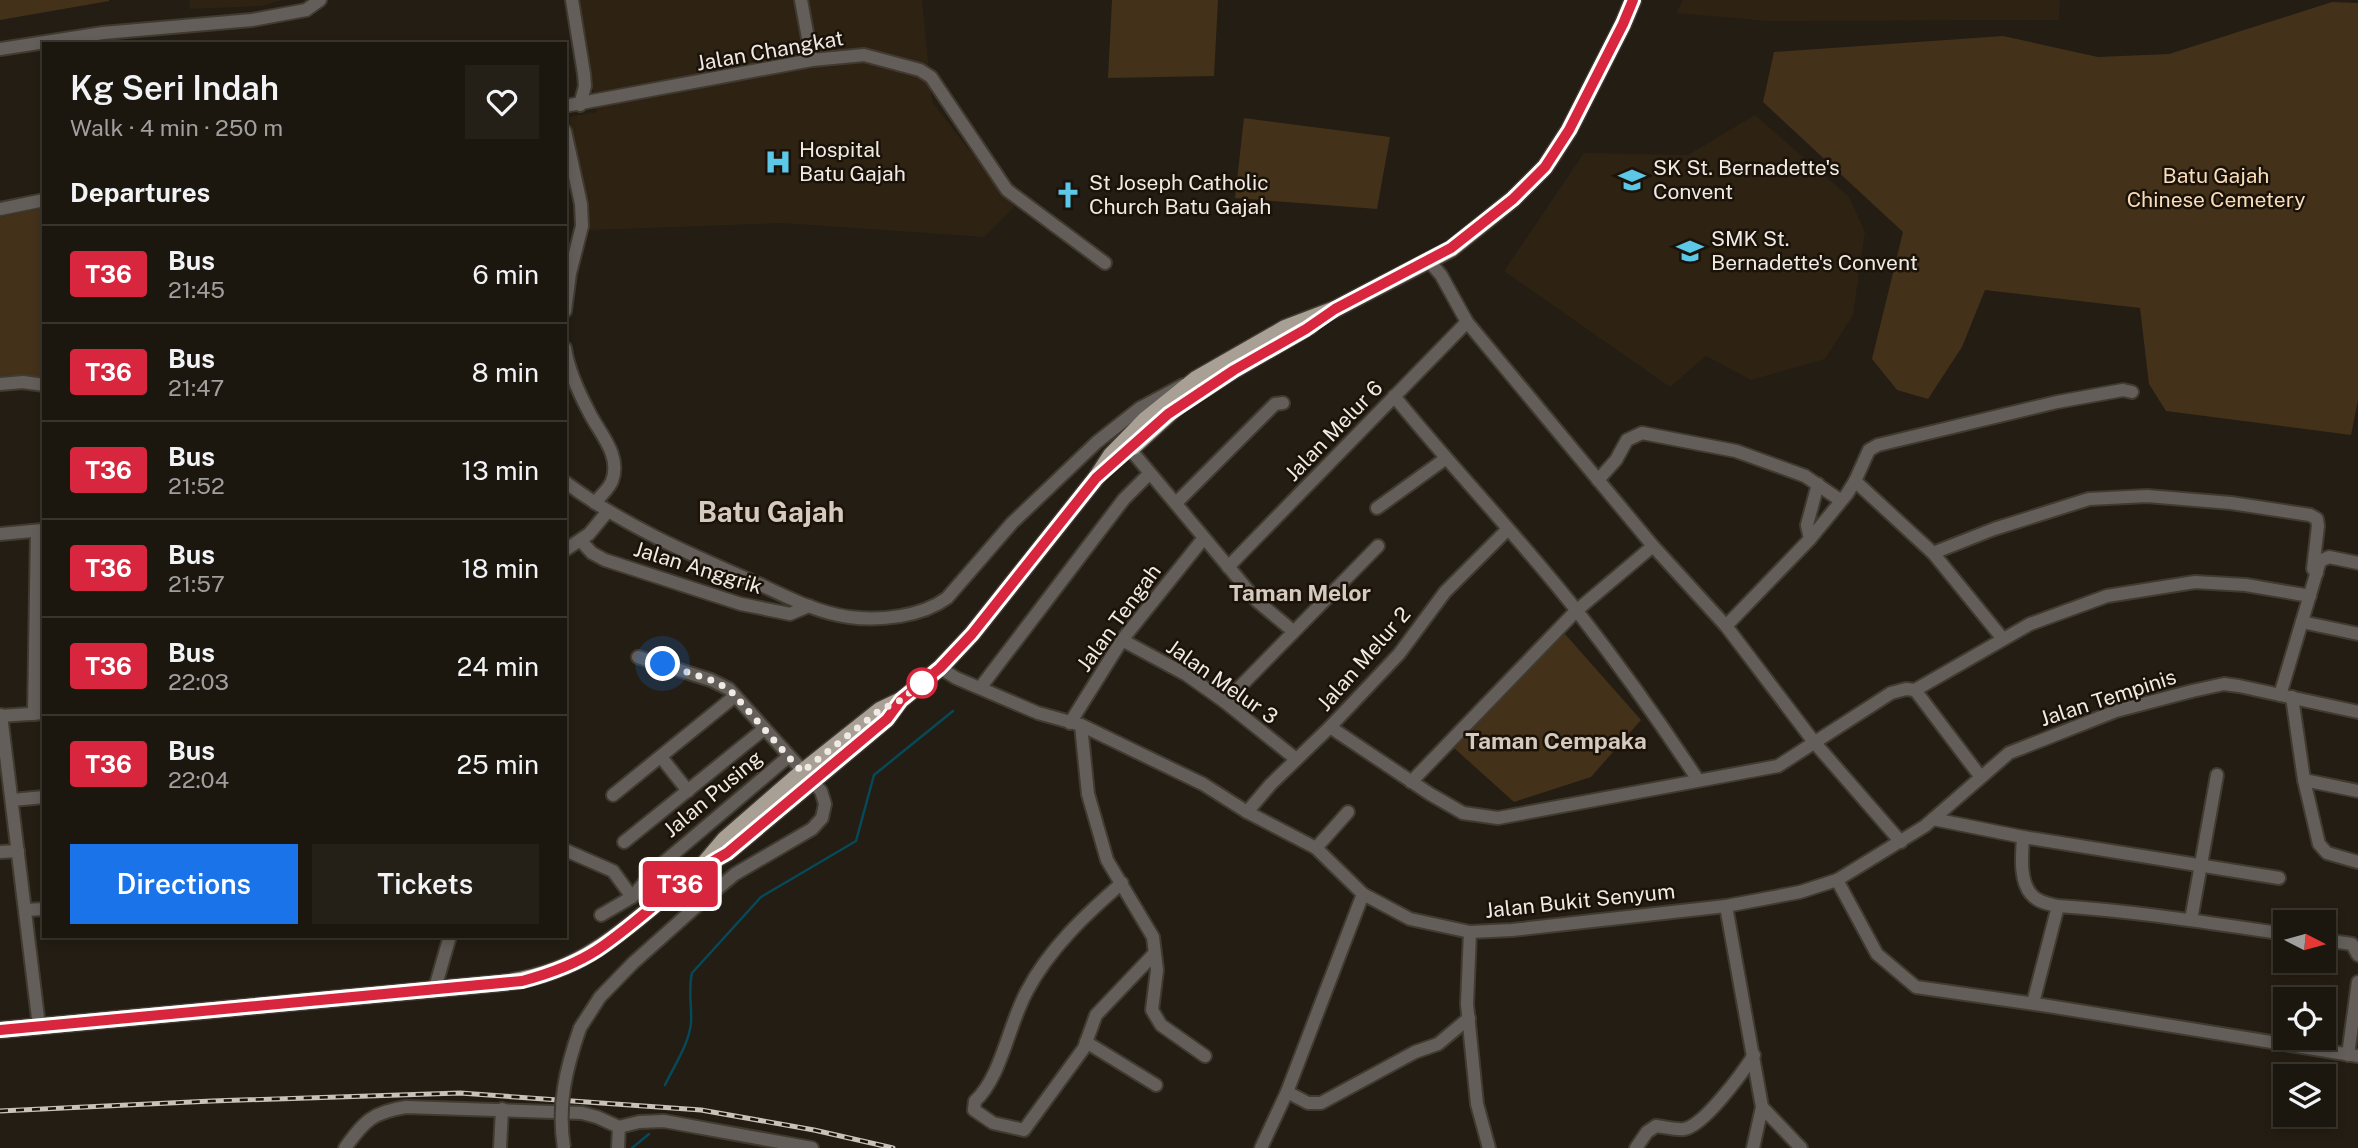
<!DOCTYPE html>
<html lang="en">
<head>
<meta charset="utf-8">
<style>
  :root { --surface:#1b160e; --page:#241f17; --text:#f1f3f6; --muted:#a09f9e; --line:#39352e; --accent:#1a73e8 }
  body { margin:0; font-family:"Public Sans",sans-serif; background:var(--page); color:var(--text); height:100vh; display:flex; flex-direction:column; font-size:26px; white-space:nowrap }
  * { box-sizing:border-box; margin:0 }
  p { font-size:23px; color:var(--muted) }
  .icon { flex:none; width:38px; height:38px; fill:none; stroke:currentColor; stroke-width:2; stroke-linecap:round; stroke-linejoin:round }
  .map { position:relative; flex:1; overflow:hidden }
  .sheet { position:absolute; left:42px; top:42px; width:525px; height:896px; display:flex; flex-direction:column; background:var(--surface); border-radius:0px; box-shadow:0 4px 10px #0003,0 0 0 2px var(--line) }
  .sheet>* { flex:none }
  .badge { padding:0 14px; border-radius:5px; font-size:24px; line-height:46px }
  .needle { width:46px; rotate:96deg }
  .buttons { position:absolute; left:2273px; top:910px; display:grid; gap:14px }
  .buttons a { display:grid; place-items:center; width:63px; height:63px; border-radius:0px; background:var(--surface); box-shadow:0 4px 10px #0003,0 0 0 2px var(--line); font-size:35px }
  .you { position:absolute; width:35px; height:35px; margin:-18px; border:5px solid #fff; border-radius:50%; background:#1a73e8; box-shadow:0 0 0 10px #1a73e833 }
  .map>.badge { position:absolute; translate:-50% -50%; box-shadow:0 0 0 4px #fff }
  h2 { padding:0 28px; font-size:26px; line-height:63px }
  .round { display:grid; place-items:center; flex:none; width:74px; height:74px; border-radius:0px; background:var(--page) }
  .summary { display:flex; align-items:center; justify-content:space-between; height:119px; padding:0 28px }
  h1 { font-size:33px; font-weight:600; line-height:52px }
  .primary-button { display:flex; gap:14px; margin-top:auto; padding:14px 28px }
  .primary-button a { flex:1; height:80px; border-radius:0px; background:var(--accent); color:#fff; font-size:28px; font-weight:600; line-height:80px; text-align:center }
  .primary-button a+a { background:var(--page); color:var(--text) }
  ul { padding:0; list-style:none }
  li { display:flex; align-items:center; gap:21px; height:98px; padding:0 28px; border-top:2px solid var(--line) }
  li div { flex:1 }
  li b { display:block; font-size:26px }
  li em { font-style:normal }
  li .badge { min-width:77px; font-weight:700; text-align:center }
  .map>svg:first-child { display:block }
</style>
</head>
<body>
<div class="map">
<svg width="2358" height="1148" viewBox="0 0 2358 1148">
  <rect width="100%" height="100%" fill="#241d13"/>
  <g fill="#2e2213">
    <path d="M190 0H282L262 6 190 9Z"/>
    <path d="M577 0H922L932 102 1014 207 984 237 782 223 590 230 569 117 597 112Z"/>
    <path d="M1683 0H2060L2059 20 1768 21 1676 13Z"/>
    <path d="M1755 115 1849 197 1865 232 1853 315 1825 359 1751 380 1706 356 1670 387 1504 271 1584 153 1688 155Z"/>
  </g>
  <g fill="#43311a">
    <path d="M0 0H109V1L0 20Z"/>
    <path d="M1112 0H1218L1214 76 1108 78Z"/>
    <path d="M2332 2 2358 3V400L2351 435 2166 411 2149 384 2140 308 1985 290 1962 347 1928 399 1897 390 1872 359 1903 232 1763 102 1774 52 2003 36 2098 57 2169 54Z"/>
    <path d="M1244 118 1390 137 1377 209 1235 198Z"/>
    <path d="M44 208V378L12 375 0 377V217Z"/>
    <path d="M1565 634 1641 720 1591 777 1514 802 1444 739Z"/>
  </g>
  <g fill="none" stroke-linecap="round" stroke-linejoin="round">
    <g stroke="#064959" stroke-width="2.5">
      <path d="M665 1085C674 1066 689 1044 691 1023 692 1006 688 990 692 973L761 897 856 841 874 775 953 711"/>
      <path d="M632 1148 649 1134"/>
    </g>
    <g stroke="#413a30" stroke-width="16">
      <g id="minor">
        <path d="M572 0 584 74 585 86 580 105"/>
        <path d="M801 0 812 60"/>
        <path d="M0 49 103 33 252 20 306 10 320 0"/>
        <path d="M565 106 812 60 864 55 920 70 931 77 1007 190 1105 263"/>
        <path d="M565 131 581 204 582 226 570 273 565 311"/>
        <path d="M0 209 44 200"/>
        <path d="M1429 261 1441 275 1467 322 1653 546 1726 626 1814 742 1901 842"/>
        <path d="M565 348C568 369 578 391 588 410 598 432 622 454 612 481 609 489 600 496 595 503"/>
        <path d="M0 384 23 382 44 385"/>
        <path d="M1394 396C1453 469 1519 537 1577 611 1620 666 1660 722 1698 780"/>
        <path d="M1130 449 1257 601 1293 631"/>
        <path d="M1598 480 1616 460 1627 440 1642 433 1736 451 1805 476 1840 500"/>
        <path d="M1855 481 1869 450 1878 445 2057 402 2123 390 2132 392"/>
        <path d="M565 482C624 526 692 555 759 584 787 597 818 613 849 617 880 621 921 617 947 598L1012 523 1097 442 1140 408 1183 385"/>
        <path d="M1176 503 1275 404 1283 403"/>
        <path d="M1377 508 1445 459"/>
        <path d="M0 534 43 530"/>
        <path d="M1810 539 1807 525 1818 484"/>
        <path d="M581 541 592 553 605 560 741 604 790 614 809 606"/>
        <path d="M565 550 589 534 608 511"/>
        <path d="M1933 553 1994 529 2089 499 2147 496 2231 503 2310 515 2317 519 2318 526 2313 569 2317 573"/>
        <path d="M1228 567 1467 322"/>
        <path d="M2302 622 2358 634"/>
        <path d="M1726 626 1810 539 1847 494 1855 481 1933 553 2003 639"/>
        <path d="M1122 640 1187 675 1225 702 1296 759"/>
        <path d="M940 668 956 678 1038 713 1081 725 1203 784 1247 812 1316 848 1363 894 1410 919 1470 932 1512 930 1726 906 1800 892 1837 880 1925 826 2009 753 2116 711 2192 691 2224 684 2239 686 2358 712"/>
        <path d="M980 688 1124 499 1149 474"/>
        <path d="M1915 690 1980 776"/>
        <path d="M2280 695 2320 561 2329 557 2358 563"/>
        <path d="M2292 697 2304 780 2319 844 2327 853 2358 862"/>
        <path d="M1225 702 1378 546"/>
        <path d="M34 714 37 531"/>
        <path d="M1 715 39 1026"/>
        <path d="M0 716 44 713"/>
        <path d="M1070 723 1122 640 1203 539"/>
        <path d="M1081 725 1088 794 1107 860 1153 937 1157 970 1152 1010 1161 1025 1205 1056"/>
        <path d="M1330 727 1430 794 1463 813 1498 818 1778 766 1891 693 1906 689 1915 690 2030 624 2107 596 2195 582 2246 585 2310 596"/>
        <path d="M661 757 688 791"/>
        <path d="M2304 780 2358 791"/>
        <path d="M1411 782 1576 611 1653 546"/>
        <path d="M613 795 735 696"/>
        <path d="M12 800 44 797"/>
        <path d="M1247 812 1271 784 1330 727 1399 654 1445 592 1508 529"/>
        <path d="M1933 819 2023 837C2022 854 2019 880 2031 894 2037 902 2049 904 2058 906"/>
        <path d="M2023 837 2279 878"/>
        <path d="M624 842 764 729"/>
        <path d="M1316 848 1348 812"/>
        <path d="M565 850 613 871 632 897"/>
        <path d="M0 852 18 851"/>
        <path d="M1837 880 1877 954 1916 987 2042 1005 2358 1056"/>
        <path d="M1122 883C1086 914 1049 949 1027 991 1009 1023 1001 1078 975 1101L974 1110 993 1123 1024 1130 1084 1048 1096 1015 1154 954"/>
        <path d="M1726 906 1762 1107 1801 1148"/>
        <path d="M25 910 44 909"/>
        <path d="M601 915 632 897 657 868 788 757"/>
        <path d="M2191 920 2217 775"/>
        <path d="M1470 932 1467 1004 1477 1104 1489 1148"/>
        <path d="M2324 940 2352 944 2358 955"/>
        <path d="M435 988 450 936"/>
        <path d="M2033 1003 2058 906C2134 911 2210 923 2286 934"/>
        <path d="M580 1028 600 997 633 963 699 904 735 874 812 829 822 818 825 804 821 791 729 689 711 680 638 657"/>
        <path d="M1086 1042 1156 1085"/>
        <path d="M2348 1055 2358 982"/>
        <path d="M1287 1092 1308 1103H1321L1415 1052 1438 1044 1469 1018"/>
        <path d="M345 1148C364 1121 373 1112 406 1107L582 1113 597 1117 619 1127"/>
        <path d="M500 1148 502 1109"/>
        <path d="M618 1148 619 1127 639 1122 664 1121 812 1148"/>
        <path d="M1261 1148 1287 1092 1363 894"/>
        <path d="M1636 1148 1647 1132 1656 1126C1665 1127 1676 1130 1684 1129 1704 1126 1743 1072 1754 1055"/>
        <path d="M1753 1148 1762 1107"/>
      </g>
    </g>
    <g stroke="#413a30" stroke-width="19">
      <g id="major">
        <path d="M1133 447 1179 405 1234 370 1310 326"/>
        <path d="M703 865 725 839 802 772 880 710 901 700 940 668 972 634 1096 478 1111 455 1145 420 1196 379 1285 328 1335 309 1451 249 1513 199 1545 167 1569 130 1623 24 1633 0"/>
        <path d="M0 1030 501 983C535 979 568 968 597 949 643 920 679 878 727 853L887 719 900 701"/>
      </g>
    </g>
    <use href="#minor" stroke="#635e59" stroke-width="12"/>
    <use href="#major" stroke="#a89f95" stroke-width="16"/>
    <g stroke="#c8c2bb" stroke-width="5">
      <path id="rail" d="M0 1111 212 1101 460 1093 701 1110 814 1130 893 1148"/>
    </g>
    <use href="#rail" stroke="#1b130a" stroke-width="2.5" stroke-dasharray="8" stroke-linecap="butt"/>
    <g stroke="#413a30" stroke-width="16" stroke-linecap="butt">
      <path id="minor-bridge" d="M564 1148C557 1105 566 1068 580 1028"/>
    </g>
    <use href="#minor-bridge" stroke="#635e59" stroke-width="12"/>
  </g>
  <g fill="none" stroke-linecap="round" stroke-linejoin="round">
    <g stroke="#fff" stroke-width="16">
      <path id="line" d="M0 1030 522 981C548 974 574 965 597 950 642 920 679 879 727 853L887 719 901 700 940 668 972 634 1096 478 1168 414 1234 370 1306 329 1335 309 1451 248 1513 199 1545 167 1569 130 1623 24 1633 0"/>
    </g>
    <use href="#line" stroke="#d7263d" stroke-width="10"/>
    <path stroke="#f0eae4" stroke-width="7" stroke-dasharray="0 12.6" d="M663 664 711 680 729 689 802 772 880 710 901 700 927 678 922 683"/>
  </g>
  <defs>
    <g id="hospital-bare" transform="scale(2.1)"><path d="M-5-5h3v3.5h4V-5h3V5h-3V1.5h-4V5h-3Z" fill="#5bc8e7" stroke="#1b130a" stroke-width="2.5" paint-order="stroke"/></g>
    <g id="school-bare" transform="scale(2.1)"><path d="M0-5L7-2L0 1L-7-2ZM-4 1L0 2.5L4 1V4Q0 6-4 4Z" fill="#5bc8e7" stroke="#1b130a" stroke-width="2.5" paint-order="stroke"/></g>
    <g id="church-bare" transform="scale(2.1)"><path d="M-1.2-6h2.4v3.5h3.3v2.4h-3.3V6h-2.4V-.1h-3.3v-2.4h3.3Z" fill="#5bc8e7" stroke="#1b130a" stroke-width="2.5" paint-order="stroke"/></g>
  </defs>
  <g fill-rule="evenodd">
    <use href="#hospital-bare" x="778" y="162"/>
    <use href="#school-bare" x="1632" y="180"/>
    <use href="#church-bare" x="1068" y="195"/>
    <use href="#school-bare" x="1690" y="251"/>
  </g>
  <circle fill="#fff" stroke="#d7263d" stroke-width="3.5" cx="922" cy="683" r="14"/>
  <g text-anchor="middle" stroke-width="5" stroke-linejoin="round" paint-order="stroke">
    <g font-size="21" fill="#f0eae4" stroke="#1b130a">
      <text transform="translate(770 51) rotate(-10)" y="7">Jalan Changkat</text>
      <text transform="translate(1334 431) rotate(-46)" y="7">Jalan Melur 6</text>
      <text transform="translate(698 568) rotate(17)" y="7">Jalan Anggrik</text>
      <text transform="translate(1119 618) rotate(-54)" y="7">Jalan Tengah</text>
      <text transform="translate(1364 659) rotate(-49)" y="7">Jalan Melur 2</text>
      <text transform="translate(1222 682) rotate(35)" y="7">Jalan Melur 3</text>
      <text transform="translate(2108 698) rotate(-18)" y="7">Jalan Tempinis</text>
      <text transform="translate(713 794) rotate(-40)" y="7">Jalan Pusing</text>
      <text transform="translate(1580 901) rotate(-6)" y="7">Jalan Bukit Senyum</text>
    </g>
    <g font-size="21" fill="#f0eae4" stroke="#1b130a" text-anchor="start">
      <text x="799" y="157">Hospital<tspan x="799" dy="24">Batu Gajah</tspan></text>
      <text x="1653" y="175">SK St. Bernadette's<tspan x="1653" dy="24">Convent</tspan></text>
      <text x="1089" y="190">St Joseph Catholic<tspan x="1089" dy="24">Church Batu Gajah</tspan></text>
      <text x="1711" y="246">SMK St.<tspan x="1711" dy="24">Bernadette's Convent</tspan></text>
    </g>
    <g font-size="21" fill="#f9dcb8" stroke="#1b130a">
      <text x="2216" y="183">Batu Gajah<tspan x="2216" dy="24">Chinese Cemetery</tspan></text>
    </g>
    <g font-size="23" font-weight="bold" fill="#d5cabd" stroke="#1b130a">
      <text x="1300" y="601">Taman Melor</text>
      <text x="1556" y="749">Taman Cempaka</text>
    </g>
    <g font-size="28" font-weight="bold" fill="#d5cabd" stroke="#1b130a">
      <text x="771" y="522">Batu Gajah</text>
    </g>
  </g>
</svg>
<div class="buttons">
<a><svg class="needle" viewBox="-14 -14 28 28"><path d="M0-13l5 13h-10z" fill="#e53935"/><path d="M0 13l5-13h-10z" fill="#a09f9e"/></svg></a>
<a><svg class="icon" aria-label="locate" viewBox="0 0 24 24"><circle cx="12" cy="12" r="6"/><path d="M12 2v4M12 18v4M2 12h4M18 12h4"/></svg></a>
<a><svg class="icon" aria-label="layers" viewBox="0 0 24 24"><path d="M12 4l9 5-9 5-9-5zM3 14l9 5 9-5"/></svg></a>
</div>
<div class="you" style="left:663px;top:664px"></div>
<b class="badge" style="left:680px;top:884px;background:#d7263d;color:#fff">T36</b>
<section class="sheet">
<div class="summary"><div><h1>Kg Seri Indah</h1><p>Walk · 4 min · 250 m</p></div><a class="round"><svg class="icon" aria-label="heart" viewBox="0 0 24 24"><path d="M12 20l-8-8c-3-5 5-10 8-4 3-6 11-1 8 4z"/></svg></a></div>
<h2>Departures</h2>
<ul>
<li><span class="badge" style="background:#d7263d;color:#fff">T36</span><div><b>Bus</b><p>21:45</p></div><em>6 min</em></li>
<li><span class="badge" style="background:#d7263d;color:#fff">T36</span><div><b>Bus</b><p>21:47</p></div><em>8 min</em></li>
<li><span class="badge" style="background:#d7263d;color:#fff">T36</span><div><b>Bus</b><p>21:52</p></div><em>13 min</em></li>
<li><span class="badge" style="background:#d7263d;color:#fff">T36</span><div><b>Bus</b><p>21:57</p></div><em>18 min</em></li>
<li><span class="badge" style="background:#d7263d;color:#fff">T36</span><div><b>Bus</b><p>22:03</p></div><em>24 min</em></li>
<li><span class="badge" style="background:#d7263d;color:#fff">T36</span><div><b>Bus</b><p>22:04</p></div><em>25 min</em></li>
</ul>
<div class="primary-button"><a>Directions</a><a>Tickets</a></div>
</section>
</div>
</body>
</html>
